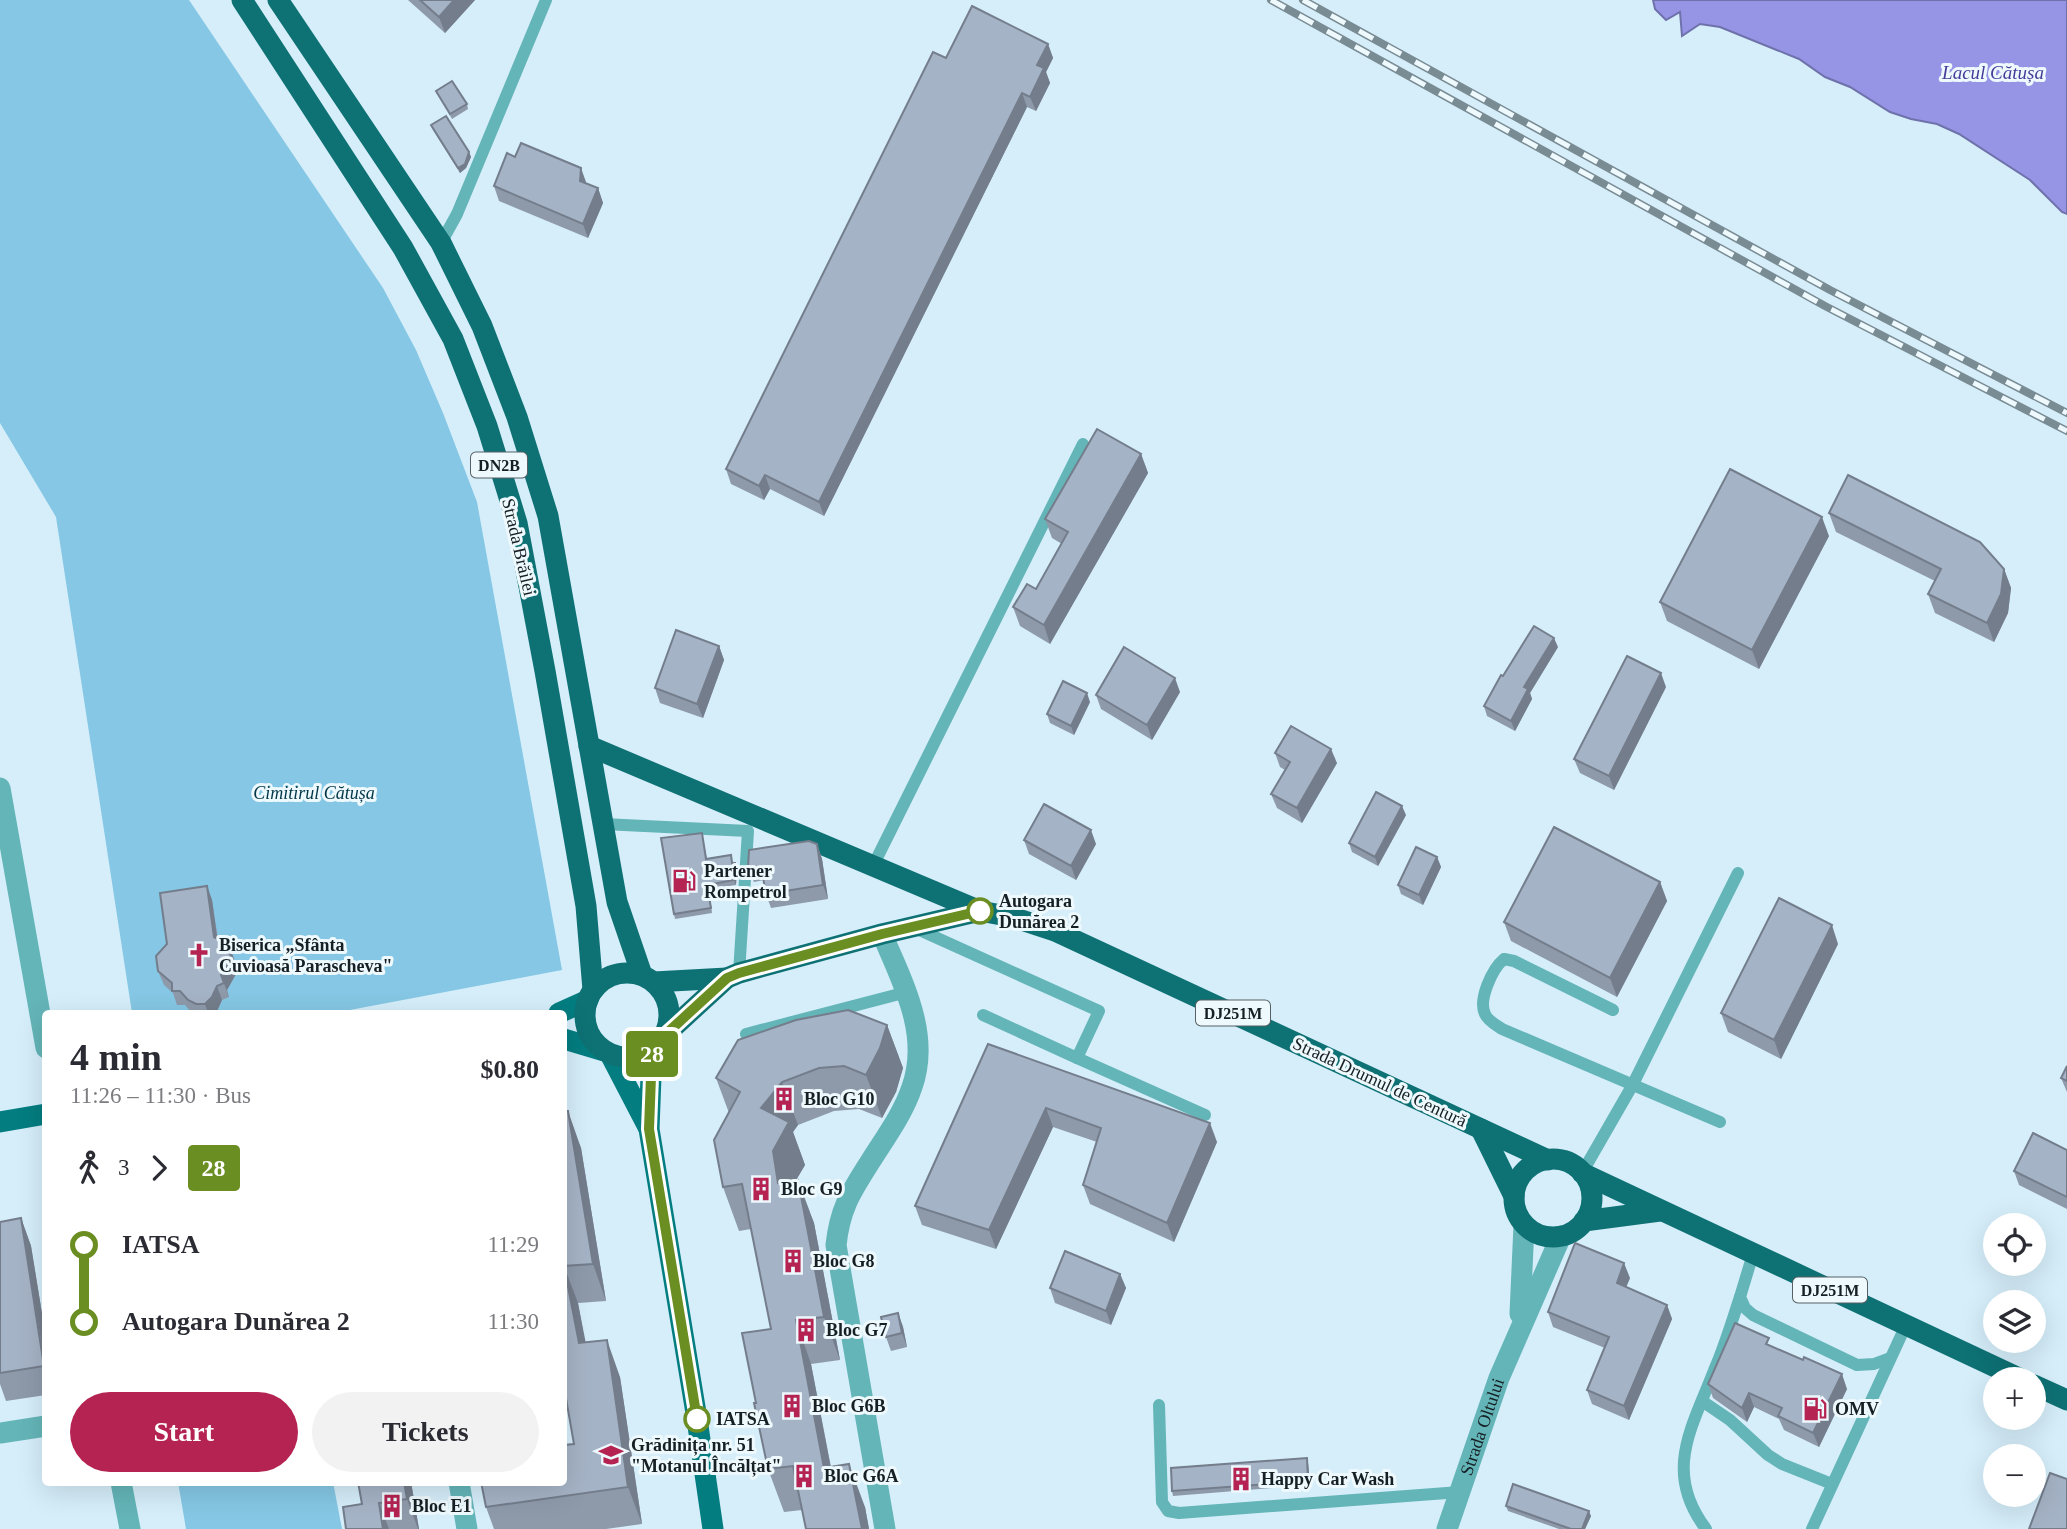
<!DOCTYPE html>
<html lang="en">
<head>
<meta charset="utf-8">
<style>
  :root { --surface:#fff; --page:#f2f2f3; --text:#2b2b33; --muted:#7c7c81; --accent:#b42351 }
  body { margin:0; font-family:"Times New Roman",serif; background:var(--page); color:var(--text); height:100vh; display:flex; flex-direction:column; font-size:26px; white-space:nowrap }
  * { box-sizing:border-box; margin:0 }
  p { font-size:23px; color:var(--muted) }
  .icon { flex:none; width:38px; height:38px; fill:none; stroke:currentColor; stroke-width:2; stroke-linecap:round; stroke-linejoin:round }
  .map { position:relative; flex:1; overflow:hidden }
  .drawer { position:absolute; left:42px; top:1010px; width:525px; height:476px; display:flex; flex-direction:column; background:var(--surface); border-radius:7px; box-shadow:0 7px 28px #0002 }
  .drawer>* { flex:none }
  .badge { padding:0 14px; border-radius:5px; font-size:24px; line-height:46px }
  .controls { position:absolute; left:1983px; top:1213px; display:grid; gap:14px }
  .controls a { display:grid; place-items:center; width:63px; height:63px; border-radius:50%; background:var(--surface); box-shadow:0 7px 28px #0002; font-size:35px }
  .map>.badge { position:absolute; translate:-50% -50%; box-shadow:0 0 0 4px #fff }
  .legs { display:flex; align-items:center; gap:10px; height:77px; padding:0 28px; font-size:23px }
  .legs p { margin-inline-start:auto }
  .head { display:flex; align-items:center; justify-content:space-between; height:119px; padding:0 28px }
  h1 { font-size:38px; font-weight:700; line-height:52px }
  .button { display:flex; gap:14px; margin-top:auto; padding:14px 28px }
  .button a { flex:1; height:80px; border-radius:42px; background:var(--accent); color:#fff; font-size:28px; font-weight:700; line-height:80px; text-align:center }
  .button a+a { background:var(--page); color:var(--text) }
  ul { padding:0 28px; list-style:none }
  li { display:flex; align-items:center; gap:24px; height:77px; font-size:26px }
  li i { display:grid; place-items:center; width:10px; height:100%; margin:0 9px; background:currentColor }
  li i::after { content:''; width:18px; height:18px; margin:-9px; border:5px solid; border-radius:50%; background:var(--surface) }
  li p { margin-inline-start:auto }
  li:first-child i { background:linear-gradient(#0000 50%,currentColor 0) }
  li:last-child i { background:linear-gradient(currentColor 50%,#0000 0) }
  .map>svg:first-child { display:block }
</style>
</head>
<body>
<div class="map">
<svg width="2067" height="1529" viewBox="0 0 2067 1529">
  <rect width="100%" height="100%" fill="#d5eefa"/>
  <g fill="#85c7e4">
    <path d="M0 0H189L383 288 416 350 443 413 477 502 562 970 334 1013H132L56 517 0 423Z"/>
    <path d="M178 1482H333L342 1529H186Z"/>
  </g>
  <path fill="#9594e5" stroke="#6f71ab" stroke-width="2" d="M1653 0H2067V214L2062 212 2030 180 1959 134 1937 124 1911 119 1890 112 1850 87 1825 77 1799 59 1720 27 1700 24 1682 36 1680 12 1666 20 1655 9Z"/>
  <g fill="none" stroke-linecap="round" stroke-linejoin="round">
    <g stroke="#64b5b8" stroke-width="12">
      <path d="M441 243 457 214 546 0"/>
      <path d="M603 824 748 831 739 973"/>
      <path d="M873 866 1083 444"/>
      <path d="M915 928 1099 1011 1077 1058 983 1015"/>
      <path d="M1613 1010 1514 961 1504 959C1492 969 1478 1000 1485 1014 1488 1021 1496 1025 1502 1029L1720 1122"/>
      <path d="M746 1034 907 992"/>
      <path d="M1077 1058 1205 1115"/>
      <path d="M1582 1173 1632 1086 1738 873"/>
      <path d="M1753 1254 1740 1297 1745 1308 1753 1315 1857 1365 1874 1364 1890 1358"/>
      <path d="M1702 1401 1730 1420 1768 1455 1782 1464 1832 1484"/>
      <path d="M1159 1405 1162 1502 1168 1511 1179 1513 1460 1492"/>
      <path d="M1706 1529C1662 1471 1693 1426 1715 1368 1725 1345 1732 1321 1740 1297"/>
      <path d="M1812 1529 1906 1325"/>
    </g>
    <g stroke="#64b5b8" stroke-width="21">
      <path d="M0 788 46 1048"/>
      <path d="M882 934C902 981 931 1034 912 1087 903 1114 885 1138 870 1162 851 1192 840 1208 836 1245L885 1529"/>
      <path d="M0 1433 46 1426"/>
      <path d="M121 1482 130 1529"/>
      <path d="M459 1482 467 1529"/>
    </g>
    <g stroke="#64b5b8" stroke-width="21">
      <path d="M1520 1314 1524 1225"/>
      <path id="s1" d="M1447 1529 1499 1378 1561 1236"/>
    </g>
    <g stroke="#037d80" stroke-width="21">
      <path d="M559 1013 588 1000"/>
      <path d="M564 1039 604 1051"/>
      <path d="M652 1050 649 1129 697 1419 713 1529"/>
      <path d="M610 1054 648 1127"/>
      <path d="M0 1122 46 1114"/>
    </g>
    <g stroke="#0e7174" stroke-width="21">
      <path d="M242 0 403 248 453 339 487 426 517 523 545 671 586 906 593 990"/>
      <path d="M278 0 441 243 482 326 517 417 548 516 617 902 642 975"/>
      <path d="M589 746 980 911"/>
      <circle cx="627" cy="1015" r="42"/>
      <path d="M654 982 727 978"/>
      <path d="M666 1034 727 978 739 973 882 934 980 911 1012 917 1055 931 1548 1160"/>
      <path d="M1481 1129 1514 1196"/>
      <circle cx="1553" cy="1198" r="39"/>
      <path d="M1582 1173 2021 1379"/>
      <path d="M1584 1221 1660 1211"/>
      <path d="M2034 1385 2067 1400"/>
    </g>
    <g stroke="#798b93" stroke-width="8">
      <g id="rail">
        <path d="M1271 0 1825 306 2067 431"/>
        <path d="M1303 0 1830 290 2067 413"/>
      </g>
    </g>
    <use href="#rail" stroke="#eef9fd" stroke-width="5" stroke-dasharray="16" stroke-linecap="butt"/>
  </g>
  <g fill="#8e9aaa">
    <path d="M408 0H475L445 33Z"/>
    <path d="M1048 44 1053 58 1046 72 1050 83 1036 111 1027 107 824 516 770 489 764 500 731 484 726 469 946 58Z"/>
    <path d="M436 91 467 104 468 109 452 119Z"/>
    <path d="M431 125 469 152 471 157 466 168 460 173 433 130Z"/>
    <path d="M586 182V183L598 188 603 203 588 238 499 201 494 186Z"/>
    <path d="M1141 454 1148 473 1050 644 1020 626 1013 607 1036 589 1062 544 1052 538 1045 519Z"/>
    <path d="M1829 513 2004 569 2011 588 2008 613 1994 642 1935 613 1928 594 1935 581 1836 532Z"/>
    <path d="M1829 536 1759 669 1667 621 1660 602Z"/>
    <path d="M719 646 724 660 703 718 660 703 655 688Z"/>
    <path d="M1558 647 1530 693 1532 699 1515 731 1487 716 1484 706 1503 676Z"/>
    <path d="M1666 687 1614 790 1580 773 1574 759Z"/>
    <path d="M1180 692 1152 740 1101 709 1096 695Z"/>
    <path d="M1090 702 1074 735 1050 723 1047 714Z"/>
    <path d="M1275 753 1337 763 1302 823 1277 808 1271 794 1285 770 1280 767Z"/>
    <path d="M1406 815 1378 866 1352 852 1349 843Z"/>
    <path d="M702 833 707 859 731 855 733 863 737 867 736 885 709 889 712 913 675 919 674 914Z"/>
    <path d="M1024 840 1096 844 1076 880 1029 854Z"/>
    <path d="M817 844 822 859 828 899 771 908 766 894 764 880 754 882 748 868Z"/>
    <path d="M1437 857 1441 867 1423 905 1401 894 1398 885Z"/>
    <path d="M1660 882 1667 901 1617 997 1511 941 1504 922Z"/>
    <path d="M207 886 212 900 218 939 229 945 234 959 236 974 227 990 229 997 222 1000 217 1011 215 1013H192L185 1005H177L173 993 164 985 158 971 167 944Z"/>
    <path d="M1838 944 1781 1059 1728 1032 1721 1013Z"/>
    <path d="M887 1025 903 1068 896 1092 882 1118 859 1109 834 1111 798 1125 793 1132 805 1165 796 1180 814 1223 840 1360 811 1364 831 1467 865 1507 869 1529H806L802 1510 784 1512 768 1469 756 1403 771 1329 751 1229 739 1231 723 1187 729 1113 716 1078Z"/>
    <path d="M988 1044 1217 1142 1174 1242 1090 1204 1083 1185 1097 1142 1053 1127 996 1249 922 1225 915 1206Z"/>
    <path d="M2067 1066V1092L2061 1078Z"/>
    <path d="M564 1111 581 1148 606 1301 578 1303 585 1343 620 1377 642 1524 606 1529H494L486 1507 574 1444 564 1387Z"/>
    <path d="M2067 1150V1209L2019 1185 2014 1171Z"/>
    <path d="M21 1218 31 1246 46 1338V1395L6 1401 0 1384V1222Z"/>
    <path d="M1120 1274 1126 1288 1111 1325 1055 1303 1050 1288Z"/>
    <path d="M1630 1278 1626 1287 1667 1305 1672 1319 1629 1420 1592 1404 1587 1390 1605 1348 1553 1327 1548 1312Z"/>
    <path d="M898 1313 903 1327 907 1347 891 1351 886 1337Z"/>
    <path d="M1772 1346 1847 1389 1819 1447 1784 1430 1779 1419 1754 1407 1747 1422 1713 1398 1708 1384Z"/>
    <path d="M1307 1458 1308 1463 1310 1485 1173 1496 1172 1491Z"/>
    <path d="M358 1482H411L419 1529H346L362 1504Z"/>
    <path d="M1506 1506 1591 1516 1585 1529H1559L1508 1511Z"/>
  </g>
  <g fill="#747d8b">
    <path d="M454 0H475L445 33 439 17Z"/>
    <path d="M1048 44 1053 58 1046 72 1050 83 1036 111 1030 97 1037 65Z"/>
    <path d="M1022 93 1027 107 824 516 819 502Z"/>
    <path d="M469 152 471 157 466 168 460 173 458 168Z"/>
    <path d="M581 168 586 182 585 195 580 181Z"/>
    <path d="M598 188 603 203 588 238 583 224Z"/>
    <path d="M1141 454 1148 473 1050 644 1044 625Z"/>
    <path d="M765 475 770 489 764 500 759 486Z"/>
    <path d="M1822 517 1829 536 1759 669 1752 650Z"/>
    <path d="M2004 569 2011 588 2008 613 1994 642 1987 623Z"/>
    <path d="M1554 638 1558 647 1530 693 1532 699 1515 731 1511 721 1524 687Z"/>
    <path d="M719 646 724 660 703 718 697 704Z"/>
    <path d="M1661 673 1666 687 1614 790 1609 776Z"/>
    <path d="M1175 678 1180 692 1152 740 1147 725Z"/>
    <path d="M1087 693 1090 702 1074 735 1071 726Z"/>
    <path d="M1331 749 1337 763 1302 823 1297 808Z"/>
    <path d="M1402 806 1406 815 1378 866 1375 857Z"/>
    <path d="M1091 830 1096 844 1076 880 1071 866Z"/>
    <path d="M817 844 822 859 828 899 823 885Z"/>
    <path d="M1437 857 1441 867 1423 905 1419 895Z"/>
    <path d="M735 863 737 867 736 885 734 880Z"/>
    <path d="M1660 882 1667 901 1617 997 1610 978Z"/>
    <path d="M207 886 212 900 219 951 214 937Z"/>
    <path d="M1832 925 1838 944 1781 1059 1774 1040Z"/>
    <path d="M229 945 234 959 236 974 227 990 229 997 221 975Z"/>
    <path d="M217 986 222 1000 217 1011 215 1013H208L205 1004Z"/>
    <path d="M887 1025 903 1068 896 1092 882 1118 866 1075Z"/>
    <path d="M782 1082 798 1125 793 1132 805 1165 788 1194 778 1183 761 1108Z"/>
    <path d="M1046 1108 1053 1127 996 1249 989 1230Z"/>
    <path d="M568 1111 581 1148 606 1301 593 1264Z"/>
    <path d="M1210 1123 1217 1142 1174 1242 1167 1223Z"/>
    <path d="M798 1180 814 1223 840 1360 824 1317Z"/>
    <path d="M21 1218 31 1246 46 1338V1370Z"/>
    <path d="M1624 1263 1630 1278 1622 1297 1617 1283Z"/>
    <path d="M564 1266 578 1303 593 1380 579 1343Z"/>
    <path d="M1120 1274 1126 1288 1111 1325 1106 1311Z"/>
    <path d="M1667 1305 1672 1319 1629 1420 1624 1406Z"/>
    <path d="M898 1313 903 1327 907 1347 902 1333Z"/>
    <path d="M796 1320 811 1364 839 1511 824 1468Z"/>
    <path d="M607 1340 620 1377 642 1524 628 1487Z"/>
    <path d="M1842 1374 1847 1389 1819 1447 1813 1433Z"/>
    <path d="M1749 1393 1754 1407 1747 1422 1742 1408Z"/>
    <path d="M1307 1458 1308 1463 1310 1485 1308 1481Z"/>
    <path d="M849 1464 865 1507 869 1529H862Z"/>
    <path d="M404 1482H411L419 1529H418L407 1499Z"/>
    <path d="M379 1503 389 1529H383Z"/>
    <path d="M1589 1511 1591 1516 1585 1529H1582Z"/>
  </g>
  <g fill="#a5b3c6" stroke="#747d8b" stroke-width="2">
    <path d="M420 0H454L439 17Z"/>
    <path d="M972 6 1048 44 1037 65 1044 68 1030 97 1022 93 819 502 765 475 759 486 726 469 933 52 946 58Z"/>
    <path d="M452 81 467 104 450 114 436 91Z"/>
    <path d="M446 116 469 152 465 164 458 168 431 125Z"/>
    <path d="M521 143 581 168 580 181 598 188 583 224 494 186 507 153 515 157Z"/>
    <path d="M1097 429 1141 454 1044 625 1013 607 1027 584 1036 589 1068 532 1045 519Z"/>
    <path d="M1730 469 1822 517 1752 650 1660 602Z"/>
    <path d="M1848 475 1980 542 2004 569 2001 594 1987 623 1928 594 1941 569 1829 513Z"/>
    <path d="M1534 626 1554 638 1524 687 1528 689 1511 721 1484 706 1501 675 1503 676Z"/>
    <path d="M676 630 719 646 697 704 655 688Z"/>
    <path d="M1124 647 1175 678 1147 725 1096 695Z"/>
    <path d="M1627 656 1661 673 1609 776 1574 759Z"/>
    <path d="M1063 681 1087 693 1071 726 1047 714Z"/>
    <path d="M1291 726 1331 749 1297 808 1271 794 1290 762 1275 753Z"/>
    <path d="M1376 792 1402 806 1375 857 1349 843Z"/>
    <path d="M1044 804 1091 830 1071 866 1024 840Z"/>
    <path d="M1554 827 1660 882 1610 978 1504 922Z"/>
    <path d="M702 833 706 859 731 855 732 863H735L734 880 707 885 711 908 674 914 661 838Z"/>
    <path d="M809 841 817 844 823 885 766 894 761 866 748 868 749 850Z"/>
    <path d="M1416 847 1437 857 1419 895 1398 885Z"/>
    <path d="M207 886 214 937 229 945 231 960 221 975 224 983 217 986 212 997 205 1004H196L188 1000 180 991H172V983L158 971 156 956 167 944 160 893Z"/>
    <path d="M1779 898 1832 925 1774 1040 1721 1013Z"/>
    <path d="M848 1010 887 1025 880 1048 866 1075 844 1066 819 1068 782 1082 761 1108 789 1122 773 1151 778 1183 798 1180 824 1317 796 1320 824 1468 849 1464 862 1529H806L793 1466 768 1469 754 1403H756L742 1333 771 1329 742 1184 723 1187 714 1140 740 1092 716 1078 738 1040 796 1020Z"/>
    <path d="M988 1044 1210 1123 1167 1223 1083 1185 1101 1128 1046 1108 989 1230 915 1206Z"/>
    <path d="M2067 1066V1081L2061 1078Z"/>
    <path d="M564 1111H568L593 1264 564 1266 579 1343 607 1340 628 1487 486 1507 481 1482H564V1445L574 1444 564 1387Z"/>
    <path d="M2033 1133 2067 1150V1197L2014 1171Z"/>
    <path d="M21 1218 44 1366 0 1373V1222Z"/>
    <path d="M1575 1243 1624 1263 1617 1283 1667 1305 1624 1406 1587 1390 1609 1337 1548 1312Z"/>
    <path d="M1065 1251 1120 1274 1106 1311 1050 1288Z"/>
    <path d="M898 1313 902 1333 886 1337 881 1317Z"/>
    <path d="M1735 1323 1769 1338 1766 1344 1803 1360 1804 1357 1842 1374 1813 1433 1778 1416 1782 1408 1749 1393 1742 1408 1708 1384Z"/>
    <path d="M1307 1458 1308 1481 1172 1491 1171 1468Z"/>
    <path d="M2050 1473 2067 1479V1529H2029Z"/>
    <path d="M358 1482H404L407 1499 379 1503 383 1529H346L343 1507 362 1504Z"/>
    <path d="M1513 1484 1589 1511 1582 1529H1571L1506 1506Z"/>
  </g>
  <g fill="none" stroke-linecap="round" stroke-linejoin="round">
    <g stroke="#fff" stroke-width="16">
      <path id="line-1" d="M697 1419 649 1129 652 1050 666 1034 727 978 739 973 882 934 980 911"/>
    </g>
    <use href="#line-1" stroke="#6b8e23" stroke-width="10"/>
  </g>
  <defs>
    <g id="fuel-bare" transform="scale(1.89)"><path d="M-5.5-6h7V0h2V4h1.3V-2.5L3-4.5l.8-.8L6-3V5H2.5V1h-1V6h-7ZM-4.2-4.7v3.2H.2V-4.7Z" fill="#b42351" stroke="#eef9fd" stroke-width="2.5" paint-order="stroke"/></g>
    <g id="church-bare" transform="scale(1.89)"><path d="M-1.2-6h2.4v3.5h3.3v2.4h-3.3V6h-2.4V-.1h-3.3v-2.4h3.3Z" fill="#b42351" stroke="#eef9fd" stroke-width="2.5" paint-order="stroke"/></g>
    <g id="building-bare" transform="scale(1.89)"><path d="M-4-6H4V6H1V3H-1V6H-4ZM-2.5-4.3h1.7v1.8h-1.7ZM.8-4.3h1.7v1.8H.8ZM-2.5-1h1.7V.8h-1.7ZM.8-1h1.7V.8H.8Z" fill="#b42351" stroke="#eef9fd" stroke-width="2.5" paint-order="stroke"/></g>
    <g id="school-bare" transform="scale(1.89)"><path d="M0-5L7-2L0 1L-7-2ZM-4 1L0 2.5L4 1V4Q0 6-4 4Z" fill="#b42351" stroke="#eef9fd" stroke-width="2.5" paint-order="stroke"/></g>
  </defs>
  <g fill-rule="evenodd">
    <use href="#fuel-bare" x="684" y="881"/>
    <use href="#church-bare" x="199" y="955"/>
    <use href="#building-bare" x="784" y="1099"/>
    <use href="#building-bare" x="761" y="1189"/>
    <use href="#building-bare" x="793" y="1261"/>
    <use href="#building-bare" x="806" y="1330"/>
    <use href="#building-bare" x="792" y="1406"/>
    <use href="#fuel-bare" x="1815" y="1409"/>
    <use href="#school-bare" x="611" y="1455"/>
    <use href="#building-bare" x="804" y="1476"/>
    <use href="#building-bare" x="1241" y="1479"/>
    <use href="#building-bare" x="392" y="1506"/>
  </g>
  <g fill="#fff" stroke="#6b8e23" stroke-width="3.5">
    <circle cx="980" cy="911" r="12"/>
    <circle cx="697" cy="1419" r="12"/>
  </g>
  <g text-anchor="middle" stroke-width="6" stroke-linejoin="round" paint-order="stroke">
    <g fill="#eef9fd" stroke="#576064" stroke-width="2">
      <rect x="471" y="452.5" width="56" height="25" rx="5"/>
      <rect x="1196" y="1000.5" width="74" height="25" rx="5"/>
      <rect x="1793" y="1277.5" width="74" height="25" rx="5"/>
    </g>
    <g font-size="16" font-weight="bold" fill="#161f23">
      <text x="499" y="471">DN2B</text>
      <text x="1233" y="1019">DJ251M</text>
      <text x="1830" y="1296">DJ251M</text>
    </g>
    <g font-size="18" fill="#161f23" stroke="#eef9fd">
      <text transform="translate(519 547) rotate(77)" y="6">Strada Brăilei</text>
      <text transform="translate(1380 1082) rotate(25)" y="6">Strada Drumul de Centură</text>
      <text dy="6" stroke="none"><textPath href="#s1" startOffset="108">Strada Oltului</textPath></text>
    </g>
    <g font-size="18" font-style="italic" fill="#013647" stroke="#eef9fd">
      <text x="314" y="799">Cimitirul Cătușa</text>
    </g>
    <g font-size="18" font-weight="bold" fill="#161f23" stroke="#eef9fd" text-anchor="start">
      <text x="704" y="877">Partener<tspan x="704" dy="21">Rompetrol</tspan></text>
      <text x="219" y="951">Biserica „Sfânta<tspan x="219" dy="21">Cuvioasă Parascheva"</tspan></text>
      <text x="804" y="1105">Bloc G10</text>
      <text x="781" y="1195">Bloc G9</text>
      <text x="813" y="1267">Bloc G8</text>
      <text x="826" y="1336">Bloc G7</text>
      <text x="812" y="1412">Bloc G6B</text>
      <text x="1835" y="1415">OMV</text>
      <text x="631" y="1451">Grădinița nr. 51<tspan x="631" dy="21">"Motanul Încălțat"</tspan></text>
      <text x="824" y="1482">Bloc G6A</text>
      <text x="1261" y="1485">Happy Car Wash</text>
      <text x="412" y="1512">Bloc E1</text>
    </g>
    <g font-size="18" font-weight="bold" fill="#161f23" stroke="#eef9fd" text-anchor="start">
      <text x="999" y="907">Autogara<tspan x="999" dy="21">Dunărea 2</tspan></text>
      <text x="716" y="1425">IATSA</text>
    </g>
    <g font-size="19" font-style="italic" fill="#463b99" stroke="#eef9fd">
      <text x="1993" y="79">Lacul Cătușa</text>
    </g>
  </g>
</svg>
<div class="controls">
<a><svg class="icon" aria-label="locate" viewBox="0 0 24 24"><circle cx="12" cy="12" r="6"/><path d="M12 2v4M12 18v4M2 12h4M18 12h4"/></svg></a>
<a><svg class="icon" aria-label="layers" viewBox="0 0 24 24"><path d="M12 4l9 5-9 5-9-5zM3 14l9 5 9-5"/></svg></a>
<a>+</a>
<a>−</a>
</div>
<b class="badge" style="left:652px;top:1054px;background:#6b8e23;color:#fff">28</b>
<section class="drawer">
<div class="head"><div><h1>4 min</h1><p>11:26 – 11:30 · Bus</p></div><b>$0.80</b></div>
<div class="legs"><svg class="icon" aria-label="walk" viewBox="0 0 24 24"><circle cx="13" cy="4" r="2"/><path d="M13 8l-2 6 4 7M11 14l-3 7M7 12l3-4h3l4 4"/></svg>3<svg class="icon" aria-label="forward" viewBox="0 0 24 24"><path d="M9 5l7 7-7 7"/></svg><b class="badge" style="background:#6b8e23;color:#fff">28</b></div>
<ul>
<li><i style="color:#6b8e23"></i><b>IATSA</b><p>11:29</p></li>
<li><i style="color:#6b8e23"></i><b>Autogara Dunărea 2</b><p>11:30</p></li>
</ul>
<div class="button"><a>Start</a><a>Tickets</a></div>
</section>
</div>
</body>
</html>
